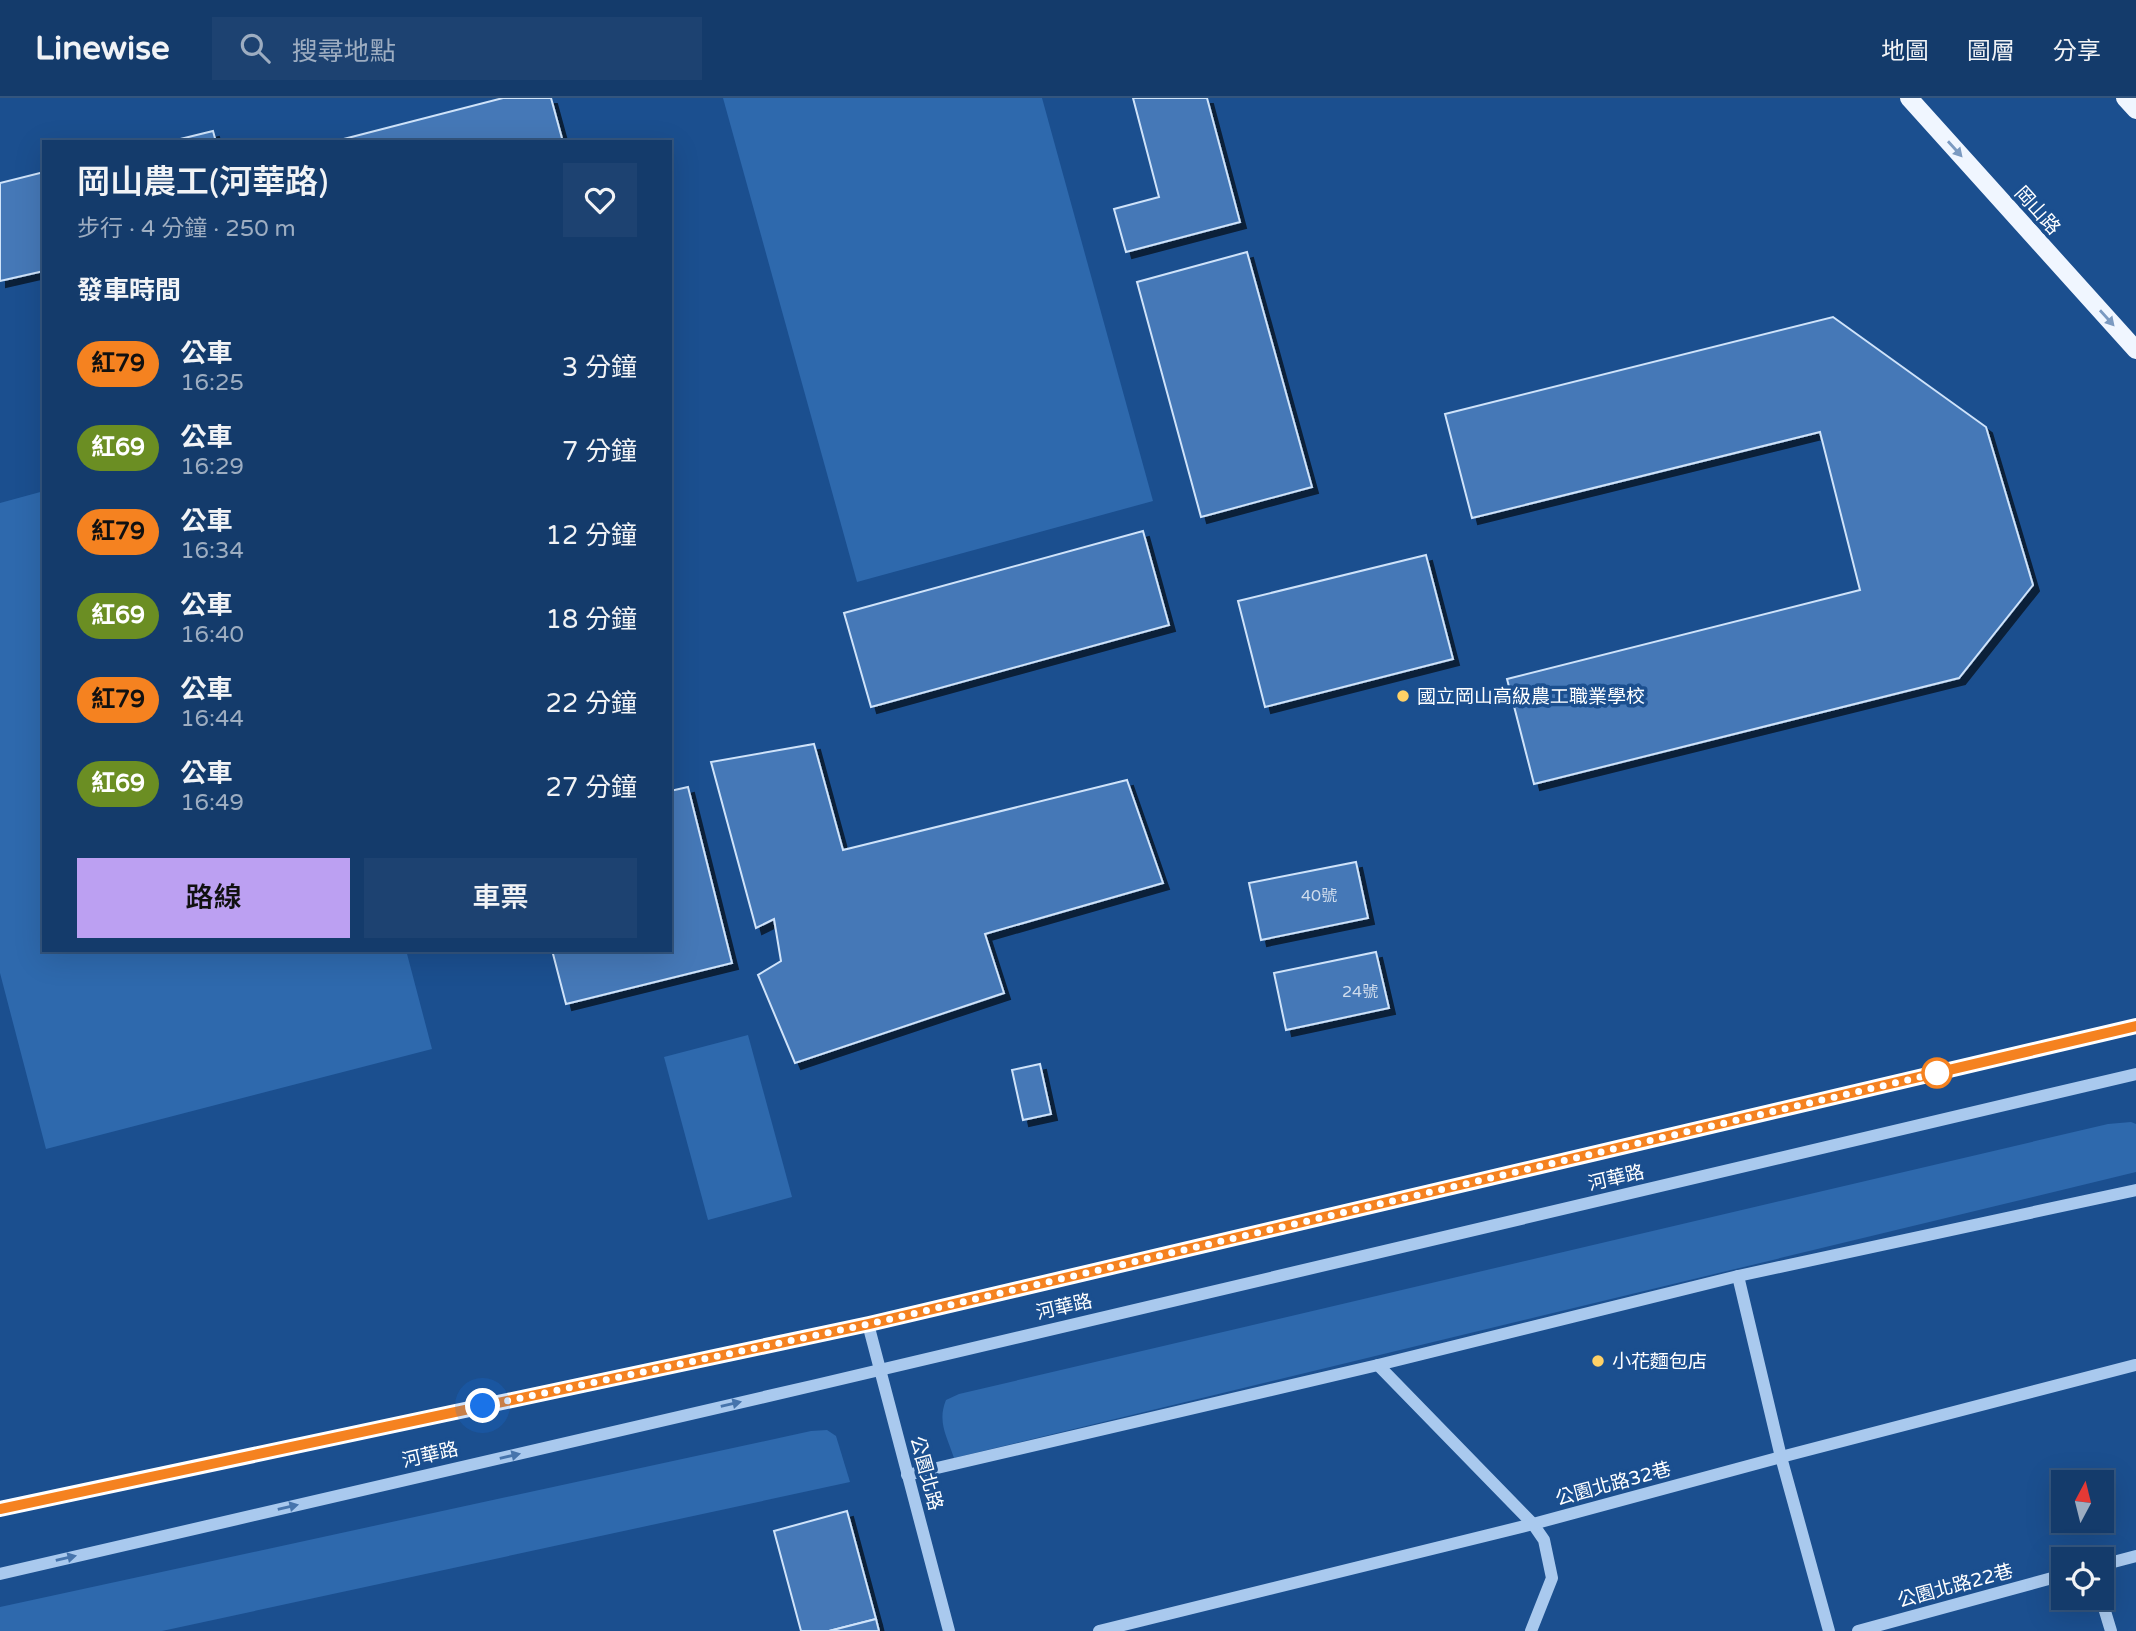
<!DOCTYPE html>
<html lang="zh-TW">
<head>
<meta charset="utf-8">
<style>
  :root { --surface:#143b6b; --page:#1d4271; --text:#f1f3f6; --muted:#9dadc1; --line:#33557e; --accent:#bca0f2 }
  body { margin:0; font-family:"Varela Round","Noto Sans TC",sans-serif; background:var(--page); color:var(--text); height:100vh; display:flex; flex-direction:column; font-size:26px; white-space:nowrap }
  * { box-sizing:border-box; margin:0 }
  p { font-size:23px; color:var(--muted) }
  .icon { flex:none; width:38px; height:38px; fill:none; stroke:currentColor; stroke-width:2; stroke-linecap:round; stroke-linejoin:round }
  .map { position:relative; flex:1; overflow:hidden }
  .panel { position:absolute; left:42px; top:42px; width:630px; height:812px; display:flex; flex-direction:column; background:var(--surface); border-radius:0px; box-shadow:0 7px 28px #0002,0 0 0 2px var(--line) }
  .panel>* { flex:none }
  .badge { padding:0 14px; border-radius:23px; font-size:24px; line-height:46px }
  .needle { width:46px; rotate:7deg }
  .tools { position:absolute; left:2051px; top:1372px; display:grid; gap:14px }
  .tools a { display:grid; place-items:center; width:63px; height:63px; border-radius:0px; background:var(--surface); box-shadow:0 7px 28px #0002,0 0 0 2px var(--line); font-size:35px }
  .you { position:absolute; width:35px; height:35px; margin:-18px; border:5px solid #fff; border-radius:50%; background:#1a73e8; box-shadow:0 0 0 10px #1a73e833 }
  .map>.badge { position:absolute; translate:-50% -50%; box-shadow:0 0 0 4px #fff }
  h2 { padding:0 35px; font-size:26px; line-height:63px }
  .round { display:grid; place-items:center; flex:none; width:74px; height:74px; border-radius:0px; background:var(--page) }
  .headline { display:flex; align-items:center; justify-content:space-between; height:119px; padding:0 35px }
  h1 { font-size:33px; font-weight:600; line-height:52px }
  .action { display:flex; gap:14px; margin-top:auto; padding:14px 35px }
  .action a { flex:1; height:80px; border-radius:0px; background:var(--accent); color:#111; font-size:28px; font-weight:600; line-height:80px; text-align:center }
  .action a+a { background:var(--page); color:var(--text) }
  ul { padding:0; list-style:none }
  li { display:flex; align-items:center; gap:21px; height:84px; padding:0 35px }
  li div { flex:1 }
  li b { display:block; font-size:26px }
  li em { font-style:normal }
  li .badge { min-width:77px; font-weight:700; text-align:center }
  header { display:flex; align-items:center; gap:42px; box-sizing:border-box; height:98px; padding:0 35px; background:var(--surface); border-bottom:2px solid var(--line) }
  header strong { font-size:33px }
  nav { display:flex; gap:38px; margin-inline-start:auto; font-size:24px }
  .search { width:490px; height:63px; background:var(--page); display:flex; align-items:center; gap:18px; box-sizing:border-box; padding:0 24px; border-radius:0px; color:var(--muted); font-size:26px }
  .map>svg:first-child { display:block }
</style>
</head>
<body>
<header>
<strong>Linewise</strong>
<div class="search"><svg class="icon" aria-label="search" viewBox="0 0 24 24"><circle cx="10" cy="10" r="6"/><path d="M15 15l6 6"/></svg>搜尋地點</div>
<nav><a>地圖</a><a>圖層</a><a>分享</a></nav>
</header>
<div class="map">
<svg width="2136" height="1533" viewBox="0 0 2136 1533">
  <defs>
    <filter id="shadow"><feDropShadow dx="6" dy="6" stdDeviation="0" flood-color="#0009"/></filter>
  </defs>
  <rect width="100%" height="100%" fill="#1b4f8f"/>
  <g fill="#2e69ad">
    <path d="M723 0H1042L1153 403 857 484Z"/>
    <path d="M44 393V852H406L432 951 46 1051 0 875V405Z"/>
    <path d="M748 937 792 1099 708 1122 664 959Z"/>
    <path d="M2131 1024 2136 1026V1074L954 1360C947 1338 937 1324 946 1302L959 1296 2108 1026Z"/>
    <path d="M827 1332 836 1338 850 1384 162 1533H0V1509L811 1333Z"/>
  </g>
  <g fill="#4478b7" stroke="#cfe3fa" stroke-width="2" filter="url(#shadow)">
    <path d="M503 0H551L563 44H332Z"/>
    <path d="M1133 0H1207L1240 124 1126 154 1114 111 1159 99Z"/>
    <path d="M213 33 216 44H168Z"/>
    <path d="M44 74V173L0 183V85Z"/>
    <path d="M1247 154 1312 389 1201 419 1137 184Z"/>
    <path d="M1833 219 1986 329 2033 487 1959 580 1534 686 1507 581 1860 492 1820 334 1472 420 1445 316Z"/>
    <path d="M1143 433 1169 527 871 609 844 515Z"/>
    <path d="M1426 457 1453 561 1265 609 1238 503Z"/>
    <path d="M814 646 843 752 1127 682 1163 785 985 836 1004 895 795 965 758 877 781 863 774 821 756 830 711 664Z"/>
    <path d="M688 689 732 865 566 906 552 852H670V693Z"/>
    <path d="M1356 764 1368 820 1261 842 1249 785Z"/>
    <path d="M1376 854 1389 910 1286 932 1274 875Z"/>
    <path d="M1040 966 1051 1016 1023 1022 1012 972Z"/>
    <path d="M847 1413 876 1521 829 1533H801L774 1433Z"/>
    <path d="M876 1521 879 1533H829Z"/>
  </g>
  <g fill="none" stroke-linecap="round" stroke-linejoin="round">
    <g stroke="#a9c9ee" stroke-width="12">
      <path d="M1738 1178 1781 1359 1829 1533"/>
      <path d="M868 1226 949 1533"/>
      <path d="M1378 1267 1533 1426 1544 1442 1552 1480 1531 1533"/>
      <path d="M907 1377 1378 1267 1738 1178 2136 1092"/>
      <path d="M0 1411 868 1226 2136 928"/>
      <path d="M2102 1467 2136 1458"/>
      <path d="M0 1476 816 1287 2136 976"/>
      <path d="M2101 1500 2111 1533"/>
      <path d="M1099 1533 1533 1426 1781 1359 2135 1267"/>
      <path d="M1858 1533 2063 1477"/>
    </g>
    <g stroke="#f0f6ff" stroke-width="18">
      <path d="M1909 0 2136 252"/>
      <path d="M2125 0 2136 12"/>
    </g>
  </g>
  <defs><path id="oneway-solid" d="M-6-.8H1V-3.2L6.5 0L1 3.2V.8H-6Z" transform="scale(1.75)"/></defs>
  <g fill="#7b9ac1">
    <use href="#oneway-solid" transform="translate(1955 51) rotate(48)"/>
    <use href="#oneway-solid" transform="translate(2107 220) rotate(48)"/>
  </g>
  <g fill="#4674ac">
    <use href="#oneway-solid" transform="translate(731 1306) rotate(-13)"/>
    <use href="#oneway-solid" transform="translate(510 1358) rotate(-13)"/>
    <use href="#oneway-solid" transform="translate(288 1409) rotate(-13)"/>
    <use href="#oneway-solid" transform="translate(66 1460) rotate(-13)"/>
  </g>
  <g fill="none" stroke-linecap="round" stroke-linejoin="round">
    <g stroke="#fff" stroke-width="16">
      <path id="line" d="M0 1411 869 1226 2136 928"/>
    </g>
    <use href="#line" stroke="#f58220" stroke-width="10"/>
    <path stroke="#fff" stroke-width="7" stroke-dasharray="0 12.6" d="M483 1308 869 1226 1937 975"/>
  </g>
  <g fill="#ffd166" stroke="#1b4f8f" stroke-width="2.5">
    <circle cx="1403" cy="598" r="7"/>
    <circle cx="1598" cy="1263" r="7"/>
  </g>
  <circle fill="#fff" stroke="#f58220" stroke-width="3.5" cx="1937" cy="975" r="14"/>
  <g text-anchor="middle" stroke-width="7" stroke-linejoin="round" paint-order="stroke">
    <g font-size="16" fill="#d0dded">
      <text x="1319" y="803">40號</text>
      <text x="1360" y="899">24號</text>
    </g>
    <g font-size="19" fill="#fff" stroke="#1b4f8f">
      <text transform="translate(2038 112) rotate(48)" y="7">岡山路</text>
      <text transform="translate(1616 1079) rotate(-13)" y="7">河華路</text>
      <text transform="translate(1064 1208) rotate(-13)" y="7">河華路</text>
      <text transform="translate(430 1356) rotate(-13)" y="7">河華路</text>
      <text transform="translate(927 1375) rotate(75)" y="7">公園北路</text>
      <text transform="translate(1613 1385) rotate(-15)" y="7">公園北路32巷</text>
      <text transform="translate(1955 1487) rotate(-15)" y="7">公園北路22巷</text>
    </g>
    <g font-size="19" fill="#fff" stroke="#1b4f8f" text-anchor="start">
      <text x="1417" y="605">國立岡山高級農工職業學校</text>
      <text x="1612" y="1270">小花麵包店</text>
    </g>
  </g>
</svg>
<div class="tools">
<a><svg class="needle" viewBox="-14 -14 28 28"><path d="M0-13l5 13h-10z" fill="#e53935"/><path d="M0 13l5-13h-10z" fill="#9dadc1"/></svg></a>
<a><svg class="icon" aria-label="locate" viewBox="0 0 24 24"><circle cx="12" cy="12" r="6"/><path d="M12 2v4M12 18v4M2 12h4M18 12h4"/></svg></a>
</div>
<div class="you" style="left:483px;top:1308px"></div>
<section class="panel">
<div class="headline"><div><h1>岡山農工(河華路)</h1><p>步行 · 4 分鐘 · 250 m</p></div><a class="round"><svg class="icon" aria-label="heart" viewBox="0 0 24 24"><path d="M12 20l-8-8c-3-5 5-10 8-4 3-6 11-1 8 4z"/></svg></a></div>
<h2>發車時間</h2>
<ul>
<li><span class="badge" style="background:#f58220;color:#111">紅79</span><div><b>公車</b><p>16:25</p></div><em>3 分鐘</em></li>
<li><span class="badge" style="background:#6b8e23;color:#fff">紅69</span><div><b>公車</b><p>16:29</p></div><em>7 分鐘</em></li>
<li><span class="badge" style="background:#f58220;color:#111">紅79</span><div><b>公車</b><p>16:34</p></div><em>12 分鐘</em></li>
<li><span class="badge" style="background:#6b8e23;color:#fff">紅69</span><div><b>公車</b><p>16:40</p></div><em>18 分鐘</em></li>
<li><span class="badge" style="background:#f58220;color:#111">紅79</span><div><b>公車</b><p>16:44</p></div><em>22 分鐘</em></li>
<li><span class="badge" style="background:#6b8e23;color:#fff">紅69</span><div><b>公車</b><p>16:49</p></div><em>27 分鐘</em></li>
</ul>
<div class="action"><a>路線</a><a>車票</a></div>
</section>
</div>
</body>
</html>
